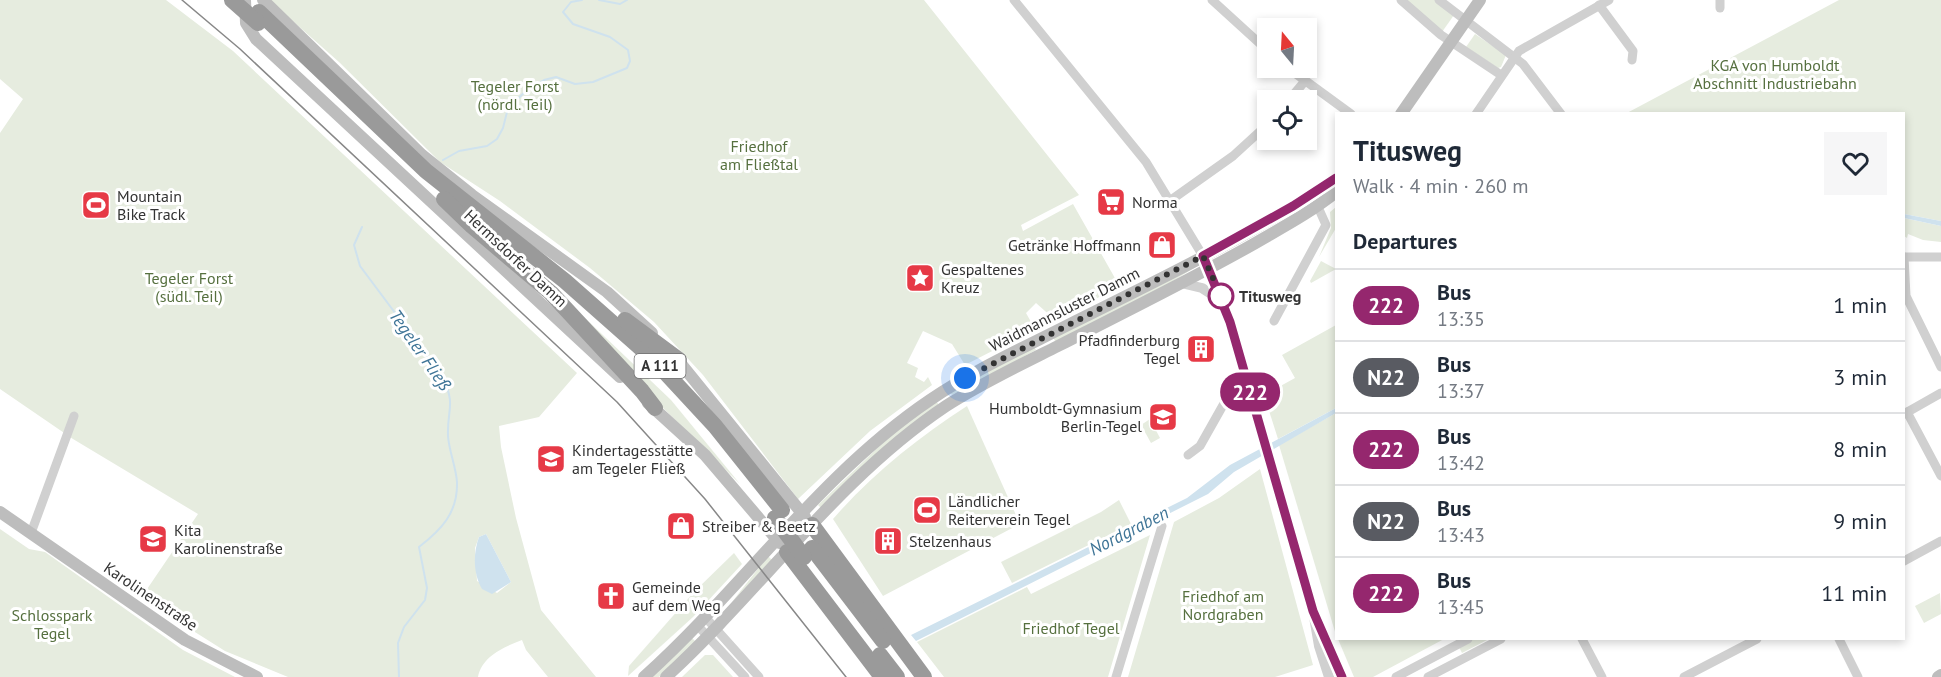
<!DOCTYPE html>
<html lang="en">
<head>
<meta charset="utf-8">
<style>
  :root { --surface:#fff; --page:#f6f6f7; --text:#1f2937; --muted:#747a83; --line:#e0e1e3 }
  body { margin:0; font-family:"PT Sans",sans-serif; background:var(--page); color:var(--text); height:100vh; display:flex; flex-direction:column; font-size:22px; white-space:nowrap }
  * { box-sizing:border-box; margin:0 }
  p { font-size:20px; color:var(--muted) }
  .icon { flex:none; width:33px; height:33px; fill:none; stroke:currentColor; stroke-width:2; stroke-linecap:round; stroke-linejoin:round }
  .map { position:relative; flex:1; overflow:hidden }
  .side { position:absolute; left:1335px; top:112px; width:570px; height:528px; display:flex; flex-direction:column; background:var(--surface); border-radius:0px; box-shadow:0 3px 9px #0003 }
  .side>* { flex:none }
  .badge { padding:0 12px; border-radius:20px; font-size:21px; line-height:39px }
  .needle { width:39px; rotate:342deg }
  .controls { position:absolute; left:1257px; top:18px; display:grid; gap:12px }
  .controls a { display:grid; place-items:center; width:60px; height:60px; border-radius:0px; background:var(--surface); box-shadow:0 3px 9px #0003; font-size:30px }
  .you { position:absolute; width:30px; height:30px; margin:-15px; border:4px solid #fff; border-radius:50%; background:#1a73e8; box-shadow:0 0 0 9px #1a73e833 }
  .map>.badge { position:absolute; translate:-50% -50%; box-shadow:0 0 0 3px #fff }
  h2 { padding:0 18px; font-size:22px; line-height:54px }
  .round { display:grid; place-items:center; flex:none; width:63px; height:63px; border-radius:0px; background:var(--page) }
  .head { display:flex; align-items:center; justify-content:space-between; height:102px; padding:0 18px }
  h1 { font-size:28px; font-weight:800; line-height:45px }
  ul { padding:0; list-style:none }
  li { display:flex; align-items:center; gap:18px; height:72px; padding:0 18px; border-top:2px solid var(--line) }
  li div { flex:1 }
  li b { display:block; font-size:22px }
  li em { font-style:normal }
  li .badge { min-width:66px; font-weight:700; text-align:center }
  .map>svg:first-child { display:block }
</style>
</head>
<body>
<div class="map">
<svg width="1941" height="677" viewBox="0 0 1941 677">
  <rect width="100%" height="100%" fill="#fff"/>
  <g fill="#e6ecdf" fill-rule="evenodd">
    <path d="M0 0H166L233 51 577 373 539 417 499 426 501 447 516 518 541 610 596 677H548L526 650 522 640C504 647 482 656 478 677H288L225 651 141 598 198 514 73 439 0 389V133L23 99 0 79ZM486 534 511 582 497 593 477 581 475 548 479 537Z"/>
    <path d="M269 0H924L1079 195 1021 225 1023 231 1073 204 1120 287 1054 319 1036 303 1026 313 1035 329 965 365 952 344 923 331 907 363 918 368 915 377 924 382 928 377 932 385 870 431 798 499 703 375 654 322 590 268 500 201 440 162 339 62Z"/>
    <path d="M1405 0H1436L1454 15 1442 32Z"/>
    <path d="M1839 0H1941V221L1904 214V114H1625Z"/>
    <path d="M1475 34 1506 55 1501 67 1498 68 1466 47Z"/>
    <path d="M1336 207V228L1319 257 1331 228 1330 212Z"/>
    <path d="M1904 218 1941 226V242L1923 240 1908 234 1907 238 1904 236Z"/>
    <path d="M1321 261 1336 269 1311 283 1310 281Z"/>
    <path d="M1193 266 1194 268 1152 294 1056 343 1053 337Z"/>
    <path d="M584 317 671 400 740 484 643 388Z"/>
    <path d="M1336 325V408L1278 439 1264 395 1295 378 1282 355Z"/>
    <path d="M1034 347 1036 350 952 395 950 392Z"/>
    <path d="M936 401 939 405 821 508 818 505 894 432Z"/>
    <path d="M967 406 1020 524 883 596 833 519C872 474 918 438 967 406Z"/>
    <path d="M1336 413V635L1279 445Z"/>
    <path d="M1150 419 1160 438 1151 443 1141 425Z"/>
    <path d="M1260 469 1313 665 1275 677H1128L1174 522 1219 498Z"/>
    <path d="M1119 500 1131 524 1012 583 1001 562 1101 512Z"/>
    <path d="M0 529 29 549 45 552 183 650 235 677H0Z"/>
    <path d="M1150 535 1108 677H944L917 642 1027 587 1031 594Z"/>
    <path d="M734 553 742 564 693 617 628 676 629 666 694 592Z"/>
    <path d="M768 556 772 560 732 602Z"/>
    <path d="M1940 593 1941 614 1924 623 1915 606Z"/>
    <path d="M692 638 696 642 659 677H651Z"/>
    <path d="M1338 639H1444L1373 677H1354Z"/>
    <path d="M1474 639H1489L1462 653 1459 647Z"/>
    <path d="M705 655H713L733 677H682Z"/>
  </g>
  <g fill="#cfe2ee">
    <path d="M1904 214 1941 221V226L1904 218Z"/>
    <path d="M1336 408V413L1234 472 1208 494 916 641 911 635 1187 498 1230 465Z"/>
    <path d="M486 534 511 582 492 594 482 589C473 574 473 553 479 537Z"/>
  </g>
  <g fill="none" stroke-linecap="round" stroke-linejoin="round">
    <g stroke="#cfe2ee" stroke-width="2">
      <path d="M599 0 620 4 627 0"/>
      <path d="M443 160 459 151 487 146 497 139 503 128 508 108 527 90 544 80 556 77 575 84 593 82 627 68 630 61 628 50 610 37 573 24 563 12 571 2 582 0"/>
      <path d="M362 227 354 245 360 266 443 377C456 407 447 408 448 436 449 451 456 467 457 482 458 513 441 530 419 547L427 588 425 600 404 627 398 643 399 677"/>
    </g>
    <g stroke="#d0d0d0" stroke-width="9">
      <path d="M1014 0 1146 162 1203 256"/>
      <path d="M1212 0 1268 51"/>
      <path d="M1401 0 1441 35 1501 75"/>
      <path d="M1439 0 1523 64 1561 114"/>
      <path d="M1599 5 1633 51 1632 60"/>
      <path d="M1720 8V0"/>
      <path d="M1288 68 1351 114"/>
      <path d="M1289 100 1305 81"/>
      <path d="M1476 114 1519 51 1609 0"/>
      <path d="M1171 200 1233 156 1268 124"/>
      <path d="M1904 257 1906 296 1941 367"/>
      <path d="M1904 257H1941"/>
      <path d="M1274 321 1326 225 1318 207"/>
      <path d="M1907 412 1941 476"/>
      <path d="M1904 414 1941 393"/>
      <path d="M1188 455 1200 446 1235 384 1246 380"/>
      <path d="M31 533 74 416"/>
      <path d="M1904 561 1941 541"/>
      <path d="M706 618 759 677"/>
      <path d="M698 626 745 677"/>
      <path d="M1582 639 1602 677"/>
      <path d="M1839 639 1858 677"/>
      <path d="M1116 677 1162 526"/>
      <path d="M1396 677 1468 639"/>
      <path d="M1428 677 1501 639"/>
      <path d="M1684 677 1757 639"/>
    </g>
    <g stroke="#d0d0d0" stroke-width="10">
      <path d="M1205 261 1231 328 1313 611 1319 646 1329 677"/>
      <path d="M1181 283 1202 288 1222 301"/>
      <path d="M1319 625 1342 677"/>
    </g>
    <g stroke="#bdbdbd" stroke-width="12">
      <path d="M245 0 246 23 256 39 620 377"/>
      <path d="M263 0 422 155 472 195 607 292 652 333"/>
      <path d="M1401 114 1480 0"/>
      <path d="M673 354 805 517"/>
      <path d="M648 403 705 455 780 543"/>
      <path d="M0 512 185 640 257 677"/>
      <path d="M644 677C743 588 819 475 930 400 974 370 1023 348 1070 324 1160 279 1253 235 1336 178"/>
      <path d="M666 677C762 589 837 479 946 406 982 383 1020 365 1058 346 1123 313 1188 281 1252 245 1281 228 1310 213 1336 192"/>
      <path d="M1938 677 1941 675"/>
    </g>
    <g stroke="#9a9a9a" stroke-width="16">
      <path d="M259 12 426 171 565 281 652 358 715 426 782 510"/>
      <path d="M444 199 472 226 551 293 642 391 655 408"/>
      <path d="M625 320 679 360"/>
      <path d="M812 525 924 677"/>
      <path d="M812 548 883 641"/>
      <path d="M787 552 882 677"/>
      <path d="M880 655 897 677"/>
    </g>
    <path stroke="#888" stroke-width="1.5" d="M182 0 240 49 617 402 705 499 846 677"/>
    <g stroke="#9a9a9a" stroke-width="16">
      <path d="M232 0 258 23"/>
      <path d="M775 518 804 557"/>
    </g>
  </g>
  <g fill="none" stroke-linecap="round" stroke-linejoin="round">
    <g stroke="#fff" stroke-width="14">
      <path id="line" d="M1336 178 1293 206 1203 256 1230 322 1313 611 1342 677"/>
    </g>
    <use href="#line" stroke="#95276e" stroke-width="9"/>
    <path stroke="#333" stroke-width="6" stroke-dasharray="0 10.8" d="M965 378 1203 256 1221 296"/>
  </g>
  <defs>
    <g id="supermarket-square" transform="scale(1.5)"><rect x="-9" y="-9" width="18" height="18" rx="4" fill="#e63946" stroke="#fff"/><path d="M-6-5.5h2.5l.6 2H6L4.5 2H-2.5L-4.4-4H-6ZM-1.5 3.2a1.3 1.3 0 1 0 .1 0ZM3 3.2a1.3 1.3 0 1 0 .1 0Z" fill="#fff"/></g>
    <g id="stadium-square" transform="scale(1.5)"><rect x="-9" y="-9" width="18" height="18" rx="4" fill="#e63946" stroke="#fff"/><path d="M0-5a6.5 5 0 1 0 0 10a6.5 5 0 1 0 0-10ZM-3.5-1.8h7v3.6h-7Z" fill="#fff"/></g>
    <g id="shop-square" transform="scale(1.5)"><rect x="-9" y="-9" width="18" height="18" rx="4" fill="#e63946" stroke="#fff"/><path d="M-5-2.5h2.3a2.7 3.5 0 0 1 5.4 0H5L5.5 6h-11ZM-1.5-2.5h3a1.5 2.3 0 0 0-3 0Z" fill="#fff"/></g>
    <g id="sight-square" transform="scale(1.5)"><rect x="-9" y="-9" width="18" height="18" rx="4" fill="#e63946" stroke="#fff"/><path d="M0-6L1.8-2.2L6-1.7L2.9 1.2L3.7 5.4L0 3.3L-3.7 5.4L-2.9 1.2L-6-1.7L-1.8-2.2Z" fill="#fff"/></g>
    <g id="building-square" transform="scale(1.5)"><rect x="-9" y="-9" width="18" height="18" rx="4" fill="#e63946" stroke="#fff"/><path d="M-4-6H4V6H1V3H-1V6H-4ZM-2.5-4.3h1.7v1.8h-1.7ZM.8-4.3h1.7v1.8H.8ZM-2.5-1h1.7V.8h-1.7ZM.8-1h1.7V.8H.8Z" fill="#fff"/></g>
    <g id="school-square" transform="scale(1.5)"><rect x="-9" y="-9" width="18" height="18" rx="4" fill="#e63946" stroke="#fff"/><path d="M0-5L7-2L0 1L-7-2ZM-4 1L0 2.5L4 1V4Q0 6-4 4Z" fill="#fff"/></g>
    <g id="church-square" transform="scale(1.5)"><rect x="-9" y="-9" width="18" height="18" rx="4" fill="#e63946" stroke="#fff"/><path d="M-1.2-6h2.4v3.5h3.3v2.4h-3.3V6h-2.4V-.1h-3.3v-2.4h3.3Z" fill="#fff"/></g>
  </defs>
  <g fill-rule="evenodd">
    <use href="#supermarket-square" x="1111" y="202"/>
    <use href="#stadium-square" x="96" y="205"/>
    <use href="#shop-square" x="1162" y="245"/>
    <use href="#sight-square" x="920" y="278"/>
    <use href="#building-square" x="1201" y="349"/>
    <use href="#school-square" x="1163" y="417"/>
    <use href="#school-square" x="551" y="459"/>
    <use href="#stadium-square" x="927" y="510"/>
    <use href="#shop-square" x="681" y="526"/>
    <use href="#school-square" x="153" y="539"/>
    <use href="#building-square" x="888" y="541"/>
    <use href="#church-square" x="611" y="596"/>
  </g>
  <circle fill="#fff" stroke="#95276e" stroke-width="3" cx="1221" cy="296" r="12"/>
  <g text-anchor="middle" stroke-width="6" stroke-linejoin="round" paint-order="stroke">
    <rect fill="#fff" stroke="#707070" stroke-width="1.5" x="634.5" y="354" width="51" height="24" rx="4.5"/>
    <g font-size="15" font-weight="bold" fill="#333">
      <text x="660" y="371">A 111</text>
    </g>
    <g font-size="16" fill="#56703f" stroke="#fff">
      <text x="1775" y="71">KGA von Humboldt<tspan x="1775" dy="18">Abschnitt Industriebahn</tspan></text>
      <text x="515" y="92">Tegeler Forst<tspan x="515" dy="18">(nördl. Teil)</tspan></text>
      <text x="759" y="152">Friedhof<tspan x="759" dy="18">am Fließtal</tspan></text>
      <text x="189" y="284">Tegeler Forst<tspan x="189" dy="18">(südl. Teil)</tspan></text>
      <text x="1223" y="602">Friedhof am<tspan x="1223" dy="18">Nordgraben</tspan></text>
      <text x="52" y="621">Schlosspark<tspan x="52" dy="18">Tegel</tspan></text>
      <text x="1071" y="634">Friedhof Tegel</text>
    </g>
    <g font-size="16" fill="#333" stroke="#fff" text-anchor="start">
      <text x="117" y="202">Mountain<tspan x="117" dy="18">Bike Track</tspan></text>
      <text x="1132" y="208">Norma</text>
      <text x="1141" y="251" text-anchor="end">Getränke Hoffmann</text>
      <text x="941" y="275">Gespaltenes<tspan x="941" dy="18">Kreuz</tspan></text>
      <text x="1180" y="346" text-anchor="end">Pfadfinderburg<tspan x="1180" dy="18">Tegel</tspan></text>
      <text x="1142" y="414" text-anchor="end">Humboldt-Gymnasium<tspan x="1142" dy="18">Berlin-Tegel</tspan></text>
      <text x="572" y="456">Kindertagesstätte<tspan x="572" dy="18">am Tegeler Fließ</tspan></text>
      <text x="948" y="507">Ländlicher<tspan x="948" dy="18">Reiterverein Tegel</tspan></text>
      <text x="702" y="532">Streiber &amp; Beetz</text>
      <text x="174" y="536">Kita<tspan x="174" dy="18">Karolinenstraße</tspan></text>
      <text x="909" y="547">Stelzenhaus</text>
      <text x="632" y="593">Gemeinde<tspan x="632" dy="18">auf dem Weg</tspan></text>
    </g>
    <g font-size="16" fill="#333" stroke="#fff">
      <text transform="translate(516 258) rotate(43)" y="6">Hermsdorfer Damm</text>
      <text transform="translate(1064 309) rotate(-27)" y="6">Waidmannsluster Damm</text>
      <text transform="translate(151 596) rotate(34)" y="6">Karolinenstraße</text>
    </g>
    <g font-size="16" font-weight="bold" fill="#333" stroke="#fff" text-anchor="start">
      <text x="1239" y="302">Titusweg</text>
    </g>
    <g font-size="18" font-style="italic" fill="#3f7597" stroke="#fff">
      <text transform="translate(420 350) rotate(55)" y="6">Tegeler Fließ</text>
      <text transform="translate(1129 531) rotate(-27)" y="6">Nordgraben</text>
    </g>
  </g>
</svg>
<div class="controls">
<a><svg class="needle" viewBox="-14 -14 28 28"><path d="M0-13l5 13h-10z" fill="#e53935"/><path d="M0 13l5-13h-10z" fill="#747a83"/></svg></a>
<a><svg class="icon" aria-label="locate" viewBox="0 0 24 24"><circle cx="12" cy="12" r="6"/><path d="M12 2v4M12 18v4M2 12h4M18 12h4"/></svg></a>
</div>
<div class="you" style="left:965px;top:378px"></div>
<b class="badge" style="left:1250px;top:392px;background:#95276e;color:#fff">222</b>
<section class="side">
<div class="head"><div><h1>Titusweg</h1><p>Walk · 4 min · 260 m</p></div><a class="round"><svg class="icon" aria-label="heart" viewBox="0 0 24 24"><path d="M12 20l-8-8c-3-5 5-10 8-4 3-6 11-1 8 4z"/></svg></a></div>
<h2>Departures</h2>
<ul>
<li><span class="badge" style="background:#95276e;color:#fff">222</span><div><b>Bus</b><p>13:35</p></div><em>1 min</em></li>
<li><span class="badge" style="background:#595b62;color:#fff">N22</span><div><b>Bus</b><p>13:37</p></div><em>3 min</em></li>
<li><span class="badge" style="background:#95276e;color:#fff">222</span><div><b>Bus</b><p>13:42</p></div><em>8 min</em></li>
<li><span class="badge" style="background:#595b62;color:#fff">N22</span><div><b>Bus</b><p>13:43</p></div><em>9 min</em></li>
<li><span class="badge" style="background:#95276e;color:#fff">222</span><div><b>Bus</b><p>13:45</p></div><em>11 min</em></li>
</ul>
</section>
</div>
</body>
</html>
